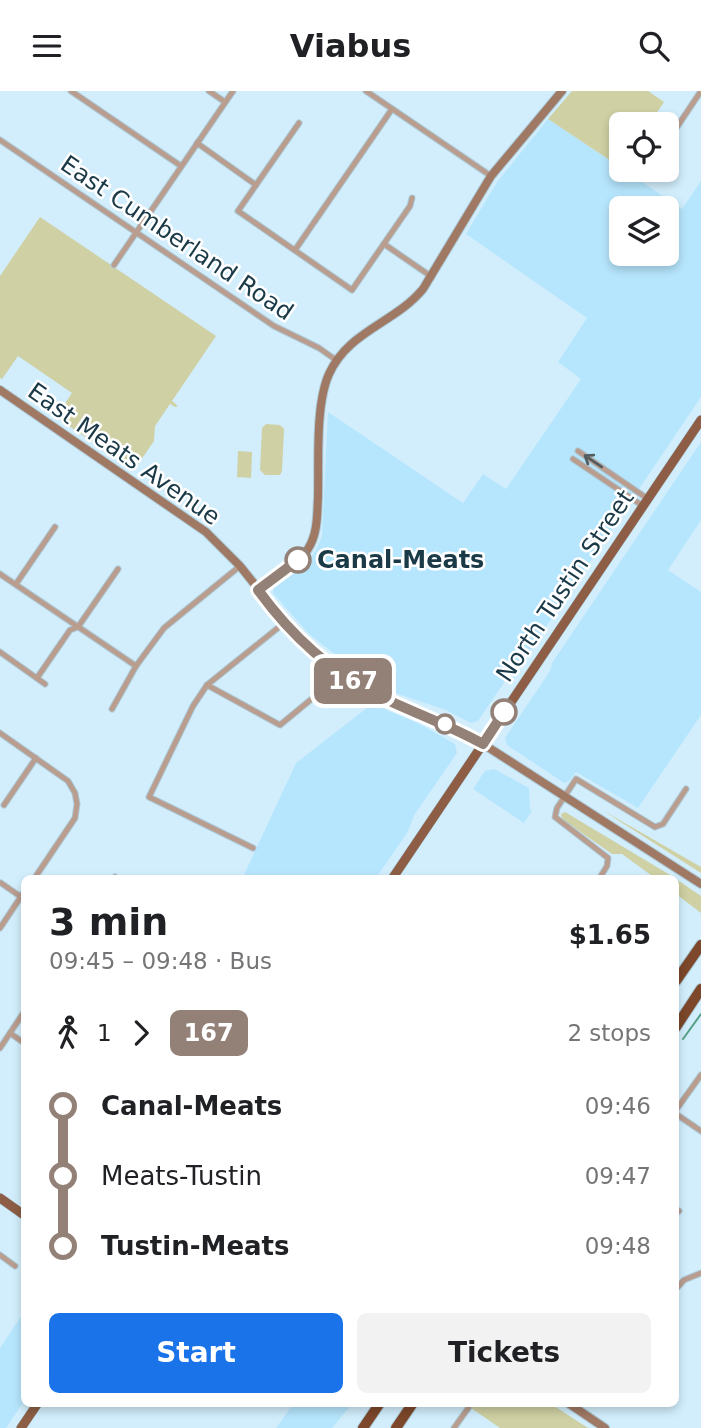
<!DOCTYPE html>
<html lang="en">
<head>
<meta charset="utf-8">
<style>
  :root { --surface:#fff; --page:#f2f2f2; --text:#202124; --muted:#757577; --accent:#1a73e8 }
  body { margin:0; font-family:"DejaVu Sans",sans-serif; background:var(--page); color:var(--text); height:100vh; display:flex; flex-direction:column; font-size:26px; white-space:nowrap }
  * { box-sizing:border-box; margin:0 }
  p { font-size:23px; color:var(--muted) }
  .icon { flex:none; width:38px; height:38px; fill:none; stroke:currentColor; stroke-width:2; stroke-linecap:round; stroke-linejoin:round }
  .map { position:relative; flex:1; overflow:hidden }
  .details { position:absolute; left:21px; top:784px; width:658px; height:532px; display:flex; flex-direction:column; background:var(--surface); border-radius:10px; box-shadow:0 4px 10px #0003 }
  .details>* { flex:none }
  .badge { padding:0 14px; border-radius:10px; font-size:24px; line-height:46px }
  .fabs { position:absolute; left:609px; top:21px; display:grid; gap:14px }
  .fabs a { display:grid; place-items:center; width:70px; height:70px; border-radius:10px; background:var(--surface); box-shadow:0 4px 10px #0003; font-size:35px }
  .map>.badge { position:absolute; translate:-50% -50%; box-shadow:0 0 0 4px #fff }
  .legs { display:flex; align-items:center; gap:10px; height:77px; padding:0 28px; font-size:23px }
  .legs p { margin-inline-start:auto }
  .head { display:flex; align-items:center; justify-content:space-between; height:119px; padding:0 28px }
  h1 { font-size:38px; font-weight:700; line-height:52px }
  .primary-button { display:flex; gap:14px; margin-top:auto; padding:14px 28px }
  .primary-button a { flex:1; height:80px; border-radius:10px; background:var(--accent); color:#fff; font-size:28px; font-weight:700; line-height:80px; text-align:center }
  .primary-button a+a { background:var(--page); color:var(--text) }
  ul { padding:0 28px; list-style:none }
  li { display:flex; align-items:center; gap:24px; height:70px; font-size:26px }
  li i { display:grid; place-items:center; width:10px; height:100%; margin:0 9px; background:currentColor }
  li i::after { content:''; width:18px; height:18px; margin:-9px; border:5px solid; border-radius:50%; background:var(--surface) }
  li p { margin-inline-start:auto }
  li:first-child i { background:linear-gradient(#0000 50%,currentColor 0) }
  li:last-child i { background:linear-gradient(currentColor 50%,#0000 0) }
  header { display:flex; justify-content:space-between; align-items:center; height:91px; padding:0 28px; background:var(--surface); font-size:32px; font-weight:700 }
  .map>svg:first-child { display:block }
</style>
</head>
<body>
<header><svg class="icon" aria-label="menu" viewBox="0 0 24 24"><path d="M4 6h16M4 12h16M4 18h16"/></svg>Viabus<svg class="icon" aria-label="search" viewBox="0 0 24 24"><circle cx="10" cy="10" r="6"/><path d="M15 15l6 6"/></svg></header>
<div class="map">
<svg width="701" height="1337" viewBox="0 0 701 1337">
  <rect width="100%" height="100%" fill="#d2eefc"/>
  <g fill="#b6e6fd" fill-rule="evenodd">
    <path d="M548 28 682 118 701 90V306L525 567 513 578 478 630 471 632 446 619 398 603 360 583 309 543 273 502 274 497 310 468 317 457 322 445 328 321 463 412 483 383 506 398 581 288 558 271 587 227 466 143 497 91ZM621 117H667V163H621Z"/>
    <path d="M701 351V429L668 479 701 501V624L638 717 576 681 569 690 564 692 507 654 505 647 550 580 552 572Z"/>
    <path d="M372 613 418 632 455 653 457 662 415 723 407 742 376 787 242 788 296 672Z"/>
    <path d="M494 678 529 697 530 718 532 720 524 732 473 698 485 680Z"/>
    <path d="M24 1221V1310L6 1337H0V1257Z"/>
    <path d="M287 1313H352L332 1337H276L291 1316Z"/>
  </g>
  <g fill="#cfd0a3">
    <path d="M572 0H648L664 11 649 33H621L620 76 548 28Z"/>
    <path d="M40 126 216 245 172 310 178 315 175 316 170 313 155 335 154 350 134 379 56 326 72 302 18 265 2 288 0 287V185Z"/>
    <path d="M266 333 280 334 284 338 282 380 280 384H265L260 379 262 337Z"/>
    <path d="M238 360 252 361 251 387 237 386Z"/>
    <path d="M604 720 701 776V782L610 724Z"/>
    <path d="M565 721 675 787H655L622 763H612L562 728 561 723Z"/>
    <path d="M676 788 701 805V822L676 803Z"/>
    <path d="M473 1313H551L588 1337H500L471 1317Z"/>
  </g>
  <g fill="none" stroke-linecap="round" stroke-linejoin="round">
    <path stroke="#55a086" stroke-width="2" d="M683 948 701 923"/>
    <g stroke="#adcad8" stroke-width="7">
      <g id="street">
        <path d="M71 0 181 75"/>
        <path d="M209 0 225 11"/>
        <path d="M366 0 491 85"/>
        <path d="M299 32 238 120 352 199 410 115 412 107"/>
        <path d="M0 49 274 235 319 257 336 269"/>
        <path d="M667 51 701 0"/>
        <path d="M197 52 256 94"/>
        <path d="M384 153 432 186"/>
        <path d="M295 159 392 18"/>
        <path d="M114 174 233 0"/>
        <path d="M578 360 648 408"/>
        <path d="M573 368 643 415"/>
        <path d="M0 483 136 575"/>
        <path d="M16 493 55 436"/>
        <path d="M0 561 45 593"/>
        <path d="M37 587 70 539 78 536 118 478"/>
        <path d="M207 594 280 634 342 583"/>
        <path d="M112 618 136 575 164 537 240 475"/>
        <path d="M0 642 68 690 75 702 77 713 75 727 34 788"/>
        <path d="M4 714 36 667"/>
        <path d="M253 757 149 706 193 615 207 594 284 532"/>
        <path d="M113 788 115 786"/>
        <path d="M599 788 607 775 608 767 555 726 557 717 576 688 655 736 663 733 686 698"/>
        <path d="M1 792 24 808"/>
        <path d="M0 837 24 801"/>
        <path d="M10 942 24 952"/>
        <path d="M0 957 24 921"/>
        <path d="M676 1019 701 984"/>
        <path d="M676 1023 701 1040"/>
        <path d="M676 1122 679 1120"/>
        <path d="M0 1164 15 1175"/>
        <path d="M676 1198 684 1189 701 1182"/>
        <path d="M454 1337 469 1316"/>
      </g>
    </g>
    <g stroke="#adcad8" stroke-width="10">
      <g id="secondary">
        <path d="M0 299 206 441 240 475 291 539 330 574 376 603 446 633 483 653 701 793"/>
        <path d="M258 499C275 487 296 475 308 458 318 442 317 424 318 406 319 372 315 314 329 283 348 240 395 232 423 198L491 85 562 0"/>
        <path d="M568 1312 605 1337"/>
      </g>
    </g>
    <g stroke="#adcad8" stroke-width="10">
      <g id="primary">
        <path d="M392 788 701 329"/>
        <path d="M0 1107 24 1124"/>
        <path d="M21 1337 38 1312"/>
      </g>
    </g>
    <g stroke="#adcad8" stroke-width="12">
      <g id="highway">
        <path d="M676 890 701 854"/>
        <path d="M676 936 701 898"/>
        <path d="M363 1337 380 1312"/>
        <path d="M396 1337 413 1312"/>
      </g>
    </g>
    <use href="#street" stroke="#b99d8f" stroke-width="5"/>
    <use href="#secondary" stroke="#a07964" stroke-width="8"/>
    <use href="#primary" stroke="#8d5e45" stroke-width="9"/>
    <use href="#highway" stroke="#7c472a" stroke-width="10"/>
  </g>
  <defs><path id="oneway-shaft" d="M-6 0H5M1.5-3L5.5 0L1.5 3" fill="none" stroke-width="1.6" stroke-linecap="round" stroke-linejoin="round" transform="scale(1.75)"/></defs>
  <use stroke="#525d61" href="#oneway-shaft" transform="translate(593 370) rotate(-146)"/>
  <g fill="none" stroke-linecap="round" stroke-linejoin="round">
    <g stroke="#fff" stroke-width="16">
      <path id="line-1" d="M298 469 258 499C290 543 331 581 379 605 414 622 449 634 483 653L504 621"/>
    </g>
    <use href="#line-1" stroke="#938177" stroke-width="10"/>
  </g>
  <g fill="#fff" stroke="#938177" stroke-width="3.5">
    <circle cx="298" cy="469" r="12"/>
    <circle cx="504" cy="621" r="12"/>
    <circle cx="445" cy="633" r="9"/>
  </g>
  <g text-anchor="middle" stroke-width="5" stroke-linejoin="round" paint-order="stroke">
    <g font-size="24" fill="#1b3a48" stroke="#fff">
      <text transform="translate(177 147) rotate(34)" y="8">East Cumberland Road</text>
      <text transform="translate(124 363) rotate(35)" y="8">East Meats Avenue</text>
      <text transform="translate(565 495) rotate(-56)" y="8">North Tustin Street</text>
    </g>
    <g font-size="24" font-weight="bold" fill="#1b3a48" stroke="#fff" text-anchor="start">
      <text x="317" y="477">Canal-Meats</text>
    </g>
  </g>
</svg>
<div class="fabs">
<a><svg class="icon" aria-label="locate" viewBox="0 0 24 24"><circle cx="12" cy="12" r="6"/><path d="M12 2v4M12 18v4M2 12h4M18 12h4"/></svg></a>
<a><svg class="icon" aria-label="layers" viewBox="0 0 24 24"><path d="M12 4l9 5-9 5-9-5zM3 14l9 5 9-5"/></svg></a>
</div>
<b class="badge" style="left:353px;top:590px;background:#938177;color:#fff">167</b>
<section class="details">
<div class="head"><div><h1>3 min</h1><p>09:45 – 09:48 · Bus</p></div><b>$1.65</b></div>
<div class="legs"><svg class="icon" aria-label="walk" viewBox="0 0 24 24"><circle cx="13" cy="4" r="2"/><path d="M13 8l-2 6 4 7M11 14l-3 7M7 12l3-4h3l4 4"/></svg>1<svg class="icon" aria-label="forward" viewBox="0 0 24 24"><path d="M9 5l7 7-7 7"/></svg><b class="badge" style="background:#938177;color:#fff">167</b><p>2 stops</p></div>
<ul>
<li><i style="color:#938177"></i><b>Canal-Meats</b><p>09:46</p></li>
<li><i style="color:#938177"></i><span>Meats-Tustin</span><p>09:47</p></li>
<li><i style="color:#938177"></i><b>Tustin-Meats</b><p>09:48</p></li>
</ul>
<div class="primary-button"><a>Start</a><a>Tickets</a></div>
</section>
</div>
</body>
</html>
